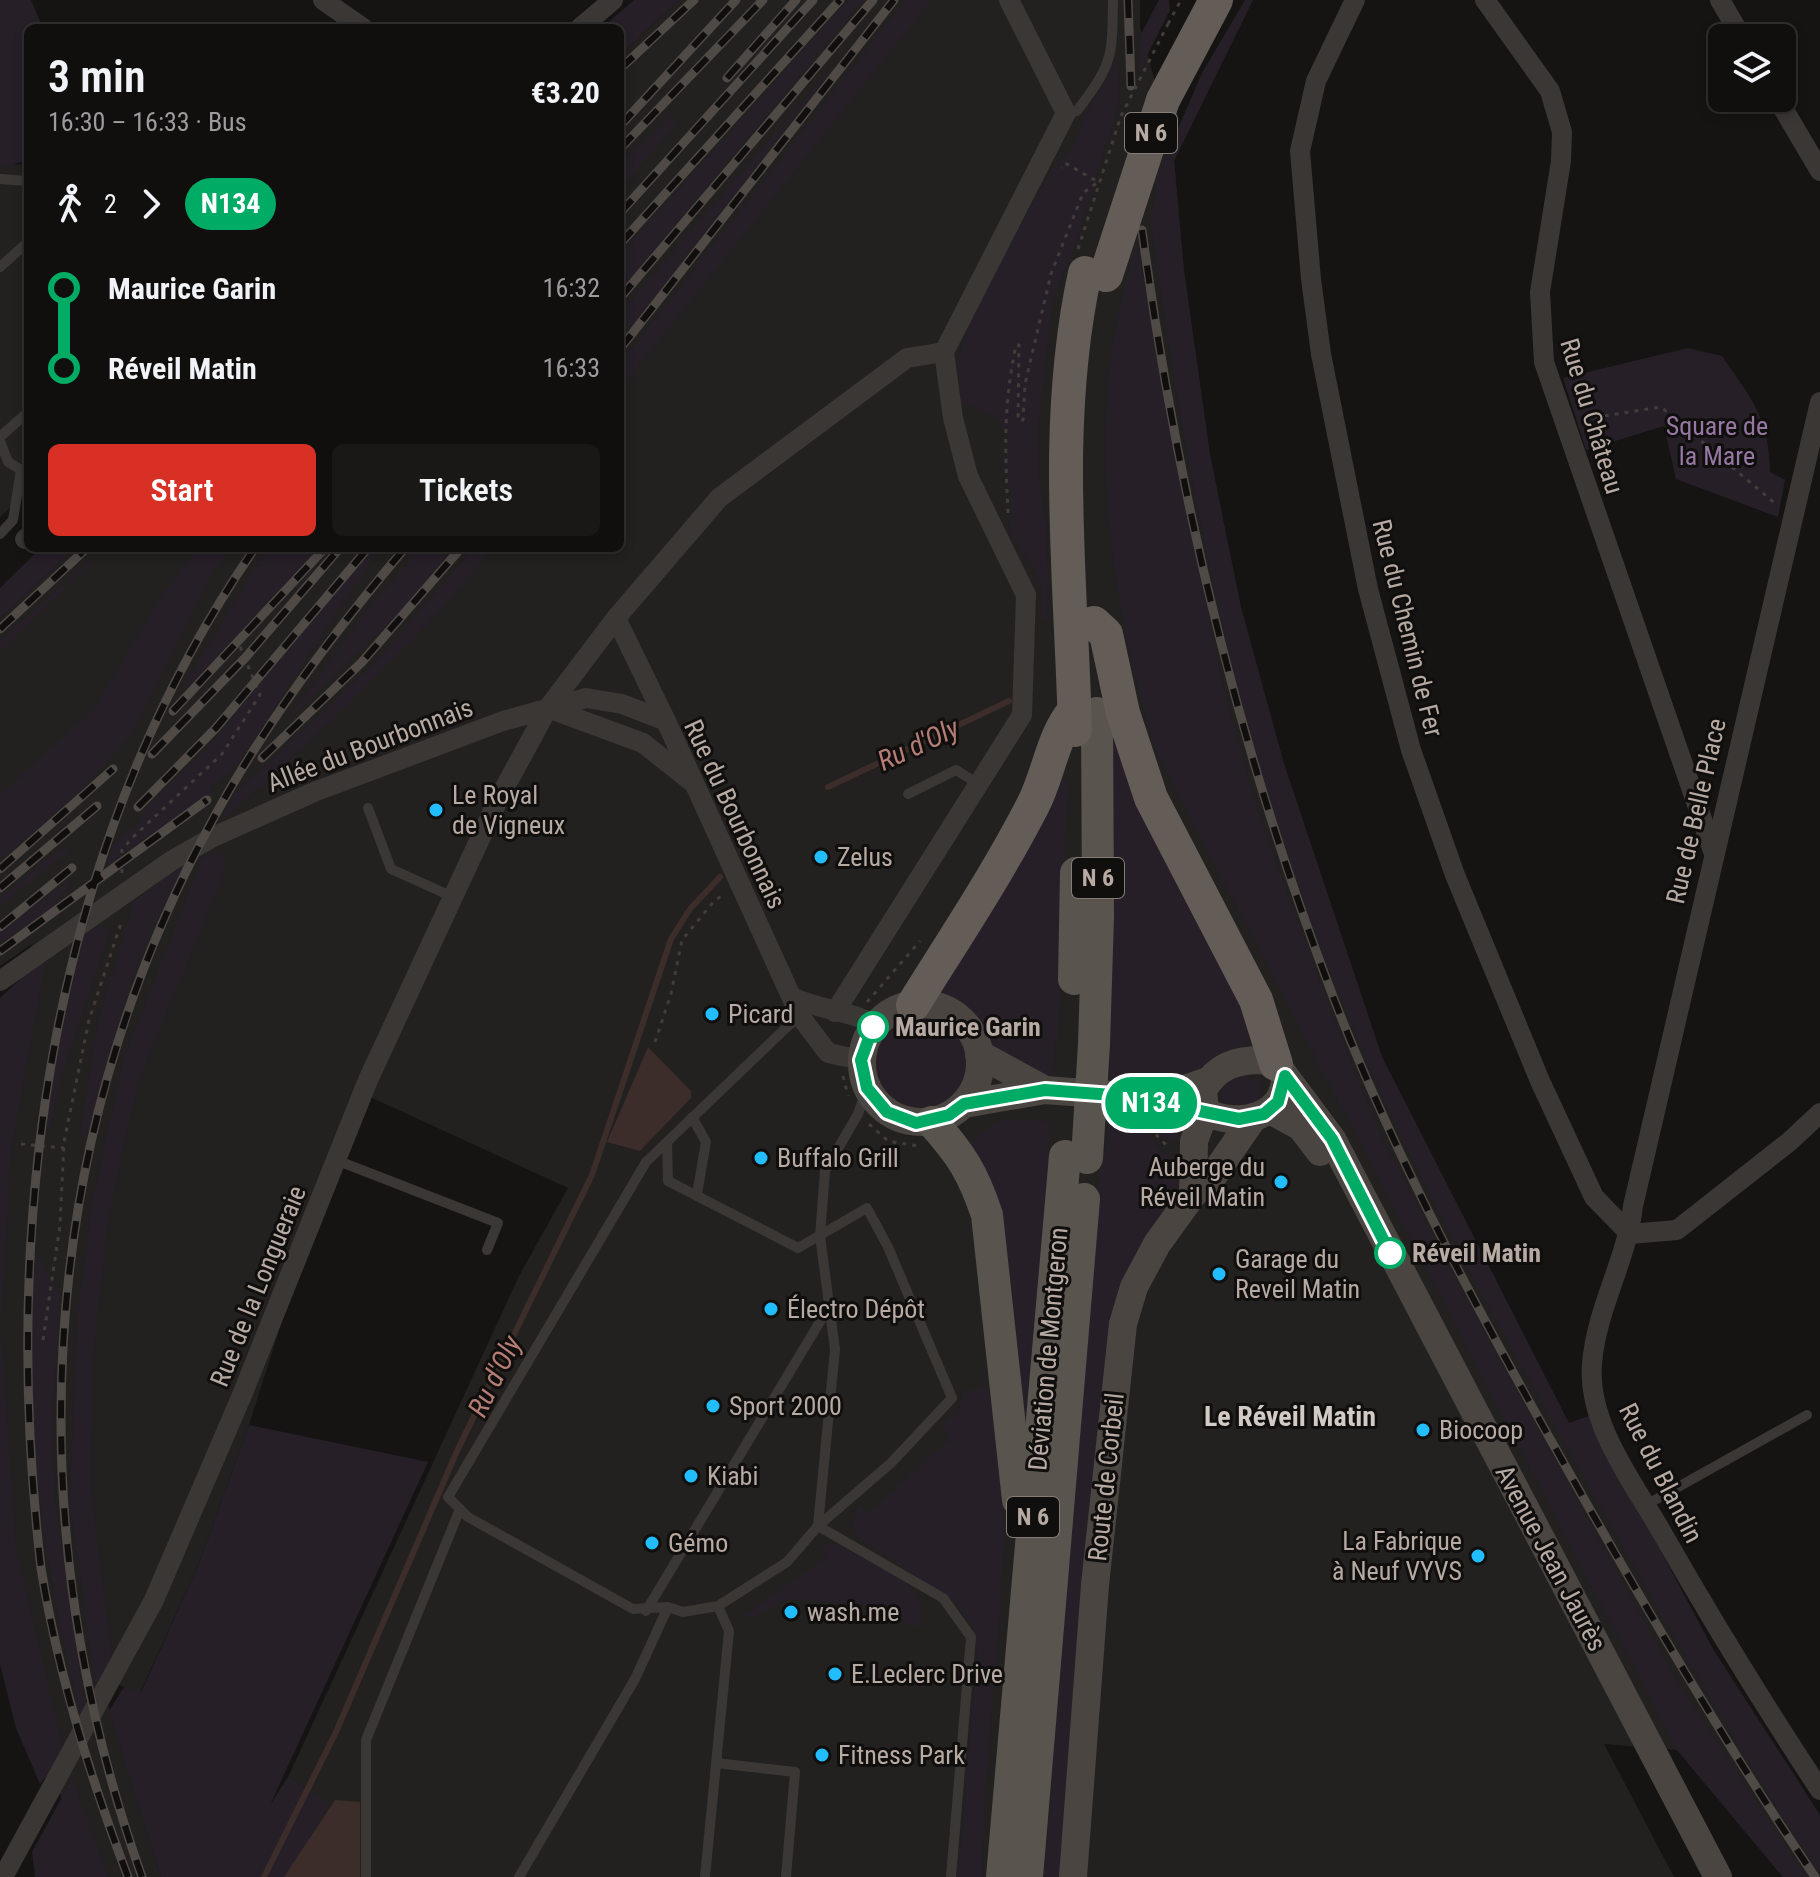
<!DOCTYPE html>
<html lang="en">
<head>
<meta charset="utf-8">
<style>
  :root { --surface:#100f0e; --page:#191817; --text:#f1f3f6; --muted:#9c9c9e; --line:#302f2e; --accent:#d93025 }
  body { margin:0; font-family:"Roboto Condensed",sans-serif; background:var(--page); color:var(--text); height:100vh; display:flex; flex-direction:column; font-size:30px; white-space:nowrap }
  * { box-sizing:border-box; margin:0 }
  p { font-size:26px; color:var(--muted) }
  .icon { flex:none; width:44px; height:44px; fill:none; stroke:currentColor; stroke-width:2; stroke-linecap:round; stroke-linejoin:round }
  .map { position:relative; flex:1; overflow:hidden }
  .panel { position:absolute; left:24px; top:24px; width:600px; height:528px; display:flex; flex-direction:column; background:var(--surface); border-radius:12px; box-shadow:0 4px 12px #0003,0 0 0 2px var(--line) }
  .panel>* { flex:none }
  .badge { padding:0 16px; border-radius:26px; font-size:28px; line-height:52px }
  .fabs { position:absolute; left:1708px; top:24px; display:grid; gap:16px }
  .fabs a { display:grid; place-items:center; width:88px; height:88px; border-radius:12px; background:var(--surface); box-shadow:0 4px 12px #0003,0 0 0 2px var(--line); font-size:40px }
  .map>.badge { position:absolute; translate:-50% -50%; box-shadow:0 0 0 4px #fff }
  .legs { display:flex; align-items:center; gap:12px; height:88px; padding:0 24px; font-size:26px }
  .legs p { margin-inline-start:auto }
  .head { display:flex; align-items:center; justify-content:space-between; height:136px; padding:0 24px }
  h1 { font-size:44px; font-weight:600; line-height:60px }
  .button { display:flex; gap:16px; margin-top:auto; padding:16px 24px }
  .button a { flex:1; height:92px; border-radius:12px; background:var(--accent); color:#fff; font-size:32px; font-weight:600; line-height:92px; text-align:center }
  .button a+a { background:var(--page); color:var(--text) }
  ul { padding:0 24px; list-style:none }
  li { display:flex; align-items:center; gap:28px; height:80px; font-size:30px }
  li i { display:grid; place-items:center; width:12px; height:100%; margin:0 10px; background:currentColor }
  li i::after { content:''; width:20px; height:20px; margin:-10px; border:6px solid; border-radius:50%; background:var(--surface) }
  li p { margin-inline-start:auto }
  li:first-child i { background:linear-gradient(#0000 50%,currentColor 0) }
  li:last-child i { background:linear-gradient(currentColor 50%,#0000 0) }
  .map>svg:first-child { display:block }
</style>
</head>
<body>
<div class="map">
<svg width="1820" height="1877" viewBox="0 0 1820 1877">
  <rect width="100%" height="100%" fill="#151413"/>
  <g fill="#22211f">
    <path d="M679 0H1140V27L1173 147 1184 271 1210 457 1241 607 1284 764 1382 1057 1564 1415 1789 1787 1820 1829V1877H1783L1677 1750 1604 1744 1674 1877H242L519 1276 568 1188 355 1090 249 1425 198 1566 140 1693 100 1678 161 1877H88L68 1823 11 1615 0 1562V1066L32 944 0 966V619L75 548H620V55Z"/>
    <path d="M11 164 28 165V491L0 517V167Z"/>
  </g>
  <g fill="#261f28">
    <path d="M0 0H31L43 28H28V161L0 167Z"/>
    <path d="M634 0H679L620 55V28H602Z"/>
    <path d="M848 0H863L620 291V255Z"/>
    <path d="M906 0H932L620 389V364Z"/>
    <path d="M1159 0H1169L1170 10 1138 74 1140 36Z"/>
    <path d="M1245 0H1253L1174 161 1184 271 1210 454 1241 608 1284 764 1382 1057 1569 1423 1589 1416 1713 1649 1820 1815V1874C1733 1743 1656 1606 1579 1469 1511 1348 1442 1227 1384 1100 1343 1011 1307 915 1277 821 1214 626 1179 421 1150 219L1156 188 1154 184 1202 73Z"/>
    <path d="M851 45 620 341V314Z"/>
    <path d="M1118 59 1119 103 1074 248 1053 298 1038 427 1039 476 1047 532 1048 621 1041 620 1042 589 1035 571 1009 534 1011 493 1004 467 1008 438 996 416 960 402 958 358 978 301 1050 172 1071 151 1088 110Z"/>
    <path d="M673 114 678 121 620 190V165Z"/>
    <path d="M1136 244 1223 689 1260 819 1334 1020 1382 1138 1470 1306 1681 1688 1806 1877H1783L1677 1750 1156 752C1119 627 1093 488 1111 357 1116 319 1126 281 1136 244Z"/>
    <path d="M1688 348 1722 356C1752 400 1769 417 1770 472L1785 480 1778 517 1676 479 1664 426 1586 450 1563 378Z"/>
    <path d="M41 548H75L0 619V588Z"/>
    <path d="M105 548H106L0 654V641Z"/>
    <path d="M198 548H230L210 577 132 733 78 793 0 861V795L93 710 162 596Z"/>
    <path d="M267 548H318L195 680 182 689Z"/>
    <path d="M372 548H380L237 765 210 788 213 793 106 865 113 846 143 818V810L208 747Z"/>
    <path d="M421 548H453L407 605 288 720 363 616Z"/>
    <path d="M474 548H493C411 650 314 738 218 825L235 794 378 660Z"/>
    <path d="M1110 726 1251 1028 1246 1045 1178 1085 1110 1082Z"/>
    <path d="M1063 776 1068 782 1058 1041 1055 1042 1053 1079C1035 1070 1013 1062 996 1050 977 1035 978 993 934 996L1058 778Z"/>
    <path d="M67 844 68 852 0 906V897Z"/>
    <path d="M223 854 226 869 138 1081 108 1220 92 1365 91 1488 112 1656 96 1691 70 1503 78 1309 93 1199 124 1058 203 857Z"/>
    <path d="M182 863V873C133 951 111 1048 87 1136H80L98 1020 129 921 132 903Z"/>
    <path d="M71 878 66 893 59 897 60 904 0 943V933Z"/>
    <path d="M86 925H103L110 930 58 1087 50 1132 44 1115Z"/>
    <path d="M47 954 11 1150 1 1327 16 1548 64 1753 40 1784 16 1728 0 1664V998Z"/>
    <circle cx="922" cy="1063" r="45"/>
    <path d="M1243 1075 1261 1082 1260 1099 1250 1105 1224 1103 1219 1092 1232 1079Z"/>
    <path d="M1145 1114 1169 1123 1181 1142 1161 1137Z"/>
    <path d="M1007 1119 1050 1121 1048 1155H1051L1024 1463C1018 1354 1020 1242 970 1143L996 1122Z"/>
    <path d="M1107 1123 1140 1125 1161 1152 1185 1159C1182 1197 1157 1227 1138 1258L1065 1877H1044L1053 1779 1049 1778 1101 1159 1105 1158Z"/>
    <path d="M29 1243 60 1293 52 1426 55 1503 85 1706 82 1721C42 1560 22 1408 29 1243Z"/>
    <path d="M987 1386C1013 1480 1003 1575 995 1670 989 1739 984 1808 982 1877H958L977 1655 973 1627 956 1604 859 1538 852 1526 858 1505 869 1514 951 1438 941 1427 959 1411 963 1392Z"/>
    <path d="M249 1425 428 1462 270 1805 288 1777 330 1802 287 1877H161L109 1711 124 1687 141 1692 198 1566Z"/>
    <path d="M830 1543C848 1543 907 1580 917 1595 922 1605 922 1615 920 1626H909L889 1607 789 1599 753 1617 742 1615 738 1603 747 1614 827 1557 820 1546Z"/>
    <path d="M72 1779 108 1877H35L32 1852Z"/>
  </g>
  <g fill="#3c2c2a">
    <path d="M648 1047 691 1091V1098L640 1151 607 1142Z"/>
    <path d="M335 1800 360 1802V1877H284Z"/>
  </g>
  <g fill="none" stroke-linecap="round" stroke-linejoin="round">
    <g stroke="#3c2c2a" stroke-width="6">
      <path d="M828 787 1009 701"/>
      <path d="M264 1877 336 1732 457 1451 592 1175 671 939 690 909 720 877"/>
    </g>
    <g stroke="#423c3a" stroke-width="3" stroke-dasharray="4 6" stroke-linecap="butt">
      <path d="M1168 24 1181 0"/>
      <path d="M1078 249 1121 116"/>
      <path d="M1585 419 1661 407 1777 505"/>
      <path d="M1008 513C1005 450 1003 407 1016 345H1019L1018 420H1023L1025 384 1051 274 1083 193 1098 182 1065 163 1062 168"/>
      <path d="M122 873V850L131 839 222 754 260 695 239 644"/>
      <path d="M867 1002 920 941"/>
      <path d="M655 1042 671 994 682 940 715 900 725 894"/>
      <path d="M843 1076 848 1096"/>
      <path d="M1142 1120 1169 1148"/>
      <path d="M869 1124 888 1141 918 1146"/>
      <path d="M21 1144 64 1148"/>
      <path d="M43 1340 60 1225 64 1142 89 1020 122 920"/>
    </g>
    <g stroke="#3a3734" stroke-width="10">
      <path d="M1066 113 1077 111C1113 63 1112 59 1113 0"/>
      <path d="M0 179 28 181"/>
      <path d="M0 267 28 242"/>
      <path d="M0 437 28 412"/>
      <path d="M0 441 8 462 28 474"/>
      <path d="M0 534 13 520 21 470"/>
      <path d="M908 794 956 770 980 785"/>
      <path d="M368 808 391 869 453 897"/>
      <path d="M692 1117 706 1142 697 1194"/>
      <path d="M667 1142 668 1181 798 1248 867 1208 888 1247 952 1398 891 1463 818 1526 787 1562 718 1606 683 1612 668 1607 633 1609 468 1517 448 1497 646 1162 787 1027 800 1016"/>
      <path d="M336 1160 498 1223 487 1250"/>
      <path d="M1646 1505 1807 1415"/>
      <path d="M818 1526 835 1349 820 1236 825 1171 858 1114 867 1088"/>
      <path d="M818 1526 943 1598 971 1637 951 1877"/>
      <path d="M646 1611 830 1305"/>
      <path d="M716 1763 795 1772 786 1877"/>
      <path d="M366 1877V1740L460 1509"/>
      <path d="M519 1877 635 1679 668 1607"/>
      <path d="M705 1877 729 1631 718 1606"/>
    </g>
    <g stroke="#3a3734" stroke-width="20">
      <path d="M323 0 363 28"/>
      <path d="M1355 0 1316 81 1300 151 1311 279 1321 354 1368 589 1411 750 1455 875 1540 1081 1594 1197 1630 1234"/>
      <path d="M1485 0 1550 91 1562 132 1561 161 1540 292 1544 362 1713 851"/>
      <path d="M1720 0 1742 38"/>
      <path d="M580 28 613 0"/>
      <path d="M1777 98 1820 171"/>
      <path d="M1820 402 1633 1206C1627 1260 1596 1309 1592 1364 1587 1423 1633 1482 1661 1531 1711 1619 1764 1705 1820 1790"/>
      <path d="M25 539 28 537"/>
      <path d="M616 618 666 721"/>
      <path d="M548 708 643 743 692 782"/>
      <path d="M0 981 171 861 213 837 314 792 503 721 586 698 622 704 666 721 800 1016 828 1053 861 1060"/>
      <path d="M792 997C819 1010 849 1010 875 1025"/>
      <path d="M835 1012 1022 715 1026 595 968 476 953 418 944 352 1066 113 1009 0"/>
      <path d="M1630 1234 1677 1230 1789 1142 1820 1113"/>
      <path d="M3 1877 154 1600 242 1395 368 1080 498 800 548 708 616 618 719 498 907 358 944 352"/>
    </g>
    <g stroke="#4b4542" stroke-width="28">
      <circle cx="921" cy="1063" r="59"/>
      <path d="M979 1054 1045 1090"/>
      <path d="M1262 1060 1276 1064 1285 1076C1286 1118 1236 1129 1205 1111L1203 1090C1217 1066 1235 1060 1262 1060Z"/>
      <path d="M1285 1076 1332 1139 1718 1877"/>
      <path d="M964 1104 1045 1090 1126 1096 1173 1093 1208 1081"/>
      <path d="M1189 1109 1205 1111 1194 1141 1193 1194"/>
      <path d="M1270 1110 1301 1127 1320 1152"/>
      <path d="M1073 1877 1095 1585 1123 1324 1134 1287 1157 1244 1193 1194 1211 1179 1253 1118"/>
    </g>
    <g stroke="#5a544f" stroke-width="32">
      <path d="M1074 979 1076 873"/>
      <path d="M1094 1044 1098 917 1097 713"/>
      <path d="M932 1122C961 1154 973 1173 987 1215L1018 1500"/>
      <path d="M1002 1877 1065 1156"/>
      <path d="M1027 1877 1084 1199"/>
    </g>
    <g stroke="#635c57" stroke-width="34">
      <path d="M1094 623 1106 634 1123 713 1151 798 1256 1000 1276 1064"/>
      <path d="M1075 730C1071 576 1052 425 1085 273"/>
      <path d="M913 1005C954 939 997 875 1033 805 1049 774 1052 737 1074 711"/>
    </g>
    <g stroke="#504a47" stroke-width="9">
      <g id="rail">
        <path d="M1128 0 1131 86"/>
        <path d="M620 69 694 0"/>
        <path d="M727 78 796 0"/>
        <path d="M620 126 736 0"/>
        <path d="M620 149 763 0"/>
        <path d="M620 213 813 0"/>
        <path d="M1142 230C1177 493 1239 752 1334 999 1396 1160 1478 1311 1562 1460 1642 1602 1724 1742 1815 1877"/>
        <path d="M620 244 840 0"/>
        <path d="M620 298 873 0"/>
        <path d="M620 349 894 0"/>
        <path d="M0 629 87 548"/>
        <path d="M173 711 325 548"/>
        <path d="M152 754 246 657 340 548"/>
        <path d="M262 758 362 662 461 548"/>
        <path d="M138 807 216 728 368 548"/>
        <path d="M0 869 113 769"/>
        <path d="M0 888 97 806"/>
        <path d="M0 927 72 868"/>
        <path d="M0 951 207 800"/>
        <path d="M128 1877C90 1777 58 1675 41 1568 0 1217 51 843 255 548"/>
        <path d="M142 1877C18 1528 33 1151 211 823 264 724 333 633 405 548"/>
      </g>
    </g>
    <use href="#rail" stroke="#100f0e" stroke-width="6" stroke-dasharray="18" stroke-linecap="butt"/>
    <path stroke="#423c3a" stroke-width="3" stroke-dasharray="4 6" stroke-linecap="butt" d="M1121 116 1168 24"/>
    <path stroke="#5a544f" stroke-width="32" d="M1087 1158 1094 1044"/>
    <path stroke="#635c57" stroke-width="34" d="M1106 275 1163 100 1216 0"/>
  </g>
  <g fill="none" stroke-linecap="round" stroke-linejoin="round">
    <g stroke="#fff" stroke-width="18">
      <path id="line-1" d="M873 1027 861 1060 867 1088 887 1112 916 1123 949 1115 964 1104 1045 1090 1126 1096 1239 1119 1264 1114 1278 1102 1285 1076 1332 1139 1390 1253"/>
    </g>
    <use href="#line-1" stroke="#00ab66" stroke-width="12"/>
  </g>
  <g fill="#21bdff" stroke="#100f0e" stroke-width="3">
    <circle cx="436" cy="810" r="8"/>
    <circle cx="821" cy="857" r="8"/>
    <circle cx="712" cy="1014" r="8"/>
    <circle cx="761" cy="1158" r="8"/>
    <circle cx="1281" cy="1182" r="8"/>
    <circle cx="1219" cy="1274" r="8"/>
    <circle cx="771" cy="1309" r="8"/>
    <circle cx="713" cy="1406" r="8"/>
    <circle cx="1423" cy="1430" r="8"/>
    <circle cx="691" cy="1476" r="8"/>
    <circle cx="652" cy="1543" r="8"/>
    <circle cx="1478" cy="1556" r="8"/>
    <circle cx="791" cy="1612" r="8"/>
    <circle cx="835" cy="1674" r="8"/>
    <circle cx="822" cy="1755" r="8"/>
  </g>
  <g fill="#fff" stroke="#00ab66" stroke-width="4">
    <circle cx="873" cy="1027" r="14"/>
    <circle cx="1390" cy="1253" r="14"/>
  </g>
  <g text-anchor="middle" stroke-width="6" stroke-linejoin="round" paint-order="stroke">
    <g fill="#100f0e" stroke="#857c76" stroke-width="2">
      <rect x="1125" y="113" width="52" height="40" rx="6"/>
      <rect x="1072" y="858" width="52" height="40" rx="6"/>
      <rect x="1007" y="1497" width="52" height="40" rx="6"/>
    </g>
    <g font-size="24" font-weight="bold" fill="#b7aaa3">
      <text x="1151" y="141">N 6</text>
      <text x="1098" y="886">N 6</text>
      <text x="1033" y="1525">N 6</text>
    </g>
    <g font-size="26" fill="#b7aaa3" stroke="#100f0e">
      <text transform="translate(1592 416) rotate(73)" y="9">Rue du Château</text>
      <text transform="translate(1408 628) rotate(76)" y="9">Rue du Chemin de Fer</text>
      <text transform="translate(370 745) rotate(-21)" y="9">Allée du Bourbonnais</text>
      <text transform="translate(1696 811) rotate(-77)" y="9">Rue de Belle Place</text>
      <text transform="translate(735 814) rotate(65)" y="9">Rue du Bourbonnais</text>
      <text transform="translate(258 1286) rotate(-68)" y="9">Rue de la Longueraie</text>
      <text transform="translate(1048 1349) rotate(-85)" y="9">Déviation de Montgeron</text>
      <text transform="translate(1661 1473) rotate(63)" y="9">Rue du Blandin</text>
      <text transform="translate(1106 1477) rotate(-84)" y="9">Route de Corbeil</text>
      <text transform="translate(1551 1558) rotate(62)" y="9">Avenue Jean Jaurès</text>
    </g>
    <g font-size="26" fill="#9778a4" stroke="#100f0e">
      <text x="1717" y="435">Square de<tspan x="1717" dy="30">la Mare</tspan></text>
    </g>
    <g font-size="26" fill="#b7aaa3" stroke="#100f0e" text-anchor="start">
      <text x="452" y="804">Le Royal<tspan x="452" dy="30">de Vigneux</tspan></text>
      <text x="837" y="866">Zelus</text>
      <text x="728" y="1023">Picard</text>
      <text x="777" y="1167">Buffalo Grill</text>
      <text x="1265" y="1176" text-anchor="end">Auberge du<tspan x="1265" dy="30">Réveil Matin</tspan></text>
      <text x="1235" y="1268">Garage du<tspan x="1235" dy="30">Reveil Matin</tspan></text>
      <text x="787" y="1318">Électro Dépôt</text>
      <text x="729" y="1415">Sport 2000</text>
      <text x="1439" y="1439">Biocoop</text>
      <text x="707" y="1485">Kiabi</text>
      <text x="1462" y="1550" text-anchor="end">La Fabrique<tspan x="1462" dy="30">à Neuf VYVS</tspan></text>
      <text x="668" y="1552">Gémo</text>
      <text x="807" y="1621">wash.me</text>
      <text x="851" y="1683">E.Leclerc Drive</text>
      <text x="838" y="1764">Fitness Park</text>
    </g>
    <g font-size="26" font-weight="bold" fill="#b7aaa3" stroke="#100f0e" text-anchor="start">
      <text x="895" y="1036">Maurice Garin</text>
      <text x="1412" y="1262">Réveil Matin</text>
    </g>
    <g font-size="28" font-style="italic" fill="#b67d76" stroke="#100f0e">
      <text transform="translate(918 744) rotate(-25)" y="10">Ru d'Oly</text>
      <text transform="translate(494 1376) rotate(-64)" y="10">Ru d'Oly</text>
    </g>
    <g font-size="28" font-weight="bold" fill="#d2cac5" stroke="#100f0e">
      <text x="1290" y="1426">Le Réveil Matin</text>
    </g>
  </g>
</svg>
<div class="fabs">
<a><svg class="icon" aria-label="layers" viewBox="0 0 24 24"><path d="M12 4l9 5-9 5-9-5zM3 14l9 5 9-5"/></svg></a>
</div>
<b class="badge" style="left:1151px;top:1103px;background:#00ab66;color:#fff">N134</b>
<section class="panel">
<div class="head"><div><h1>3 min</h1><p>16:30 – 16:33 · Bus</p></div><b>€3.20</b></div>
<div class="legs"><svg class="icon" aria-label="walk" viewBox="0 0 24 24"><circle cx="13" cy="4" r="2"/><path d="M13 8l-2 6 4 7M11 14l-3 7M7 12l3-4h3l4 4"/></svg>2<svg class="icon" aria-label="forward" viewBox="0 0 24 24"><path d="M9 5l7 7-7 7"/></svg><b class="badge" style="background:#00ab66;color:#fff">N134</b></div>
<ul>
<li><i style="color:#00ab66"></i><b>Maurice Garin</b><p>16:32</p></li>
<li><i style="color:#00ab66"></i><b>Réveil Matin</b><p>16:33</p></li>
</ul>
<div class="button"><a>Start</a><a>Tickets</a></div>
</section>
</div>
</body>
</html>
